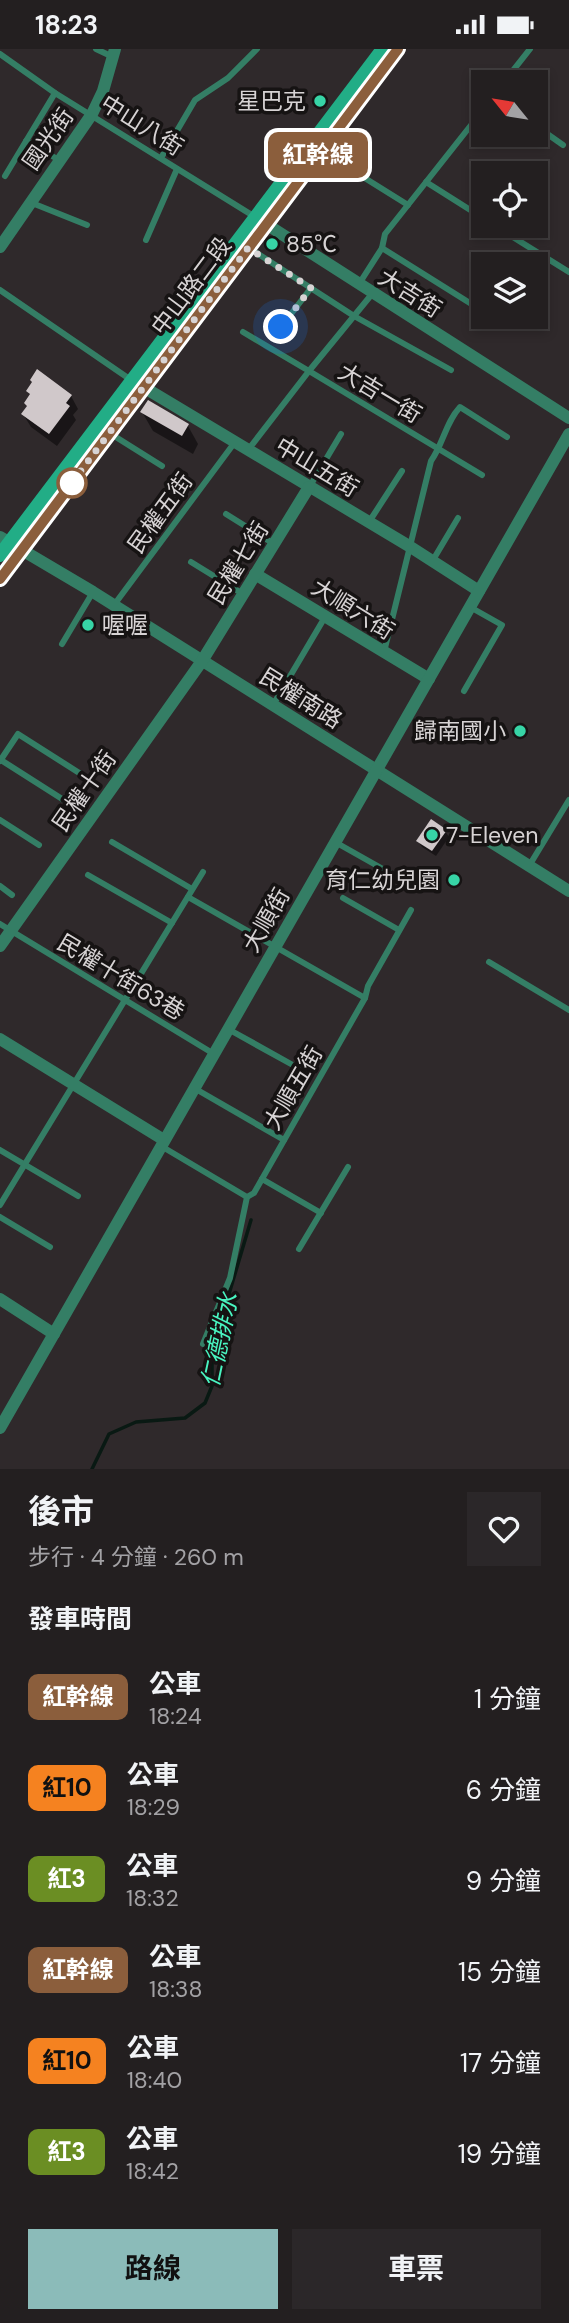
<!DOCTYPE html>
<html lang="zh-TW">
<head>
<meta charset="utf-8">
<style>
  :root { --surface:#231f20; --page:#2b2729; --text:#f1f3f6; --muted:#a3a2a5; --line:#403d3e; --accent:#8bbbb9 }
  body { margin:0; font-family:"DM Sans","Noto Sans TC",sans-serif; background:var(--page); color:var(--text); height:100vh; display:flex; flex-direction:column; font-size:26px; white-space:nowrap }
  * { box-sizing:border-box; margin:0 }
  p { font-size:23px; color:var(--muted) }
  .icon { flex:none; width:38px; height:38px; fill:none; stroke:currentColor; stroke-width:2; stroke-linecap:round; stroke-linejoin:round }
  .map { position:relative; height:1420px; overflow:hidden }
  .drawer { display:flex; flex-direction:column; background:var(--surface); flex:1 }
  .drawer>* { flex:none }
  .badge { padding:0 14px; border-radius:10px; font-size:24px; line-height:46px }
  .needle { width:46px; rotate:300deg }
  .controls { position:absolute; left:471px; top:21px; display:grid; gap:14px }
  .controls a { display:grid; place-items:center; width:77px; height:77px; border-radius:0px; background:var(--surface); box-shadow:0 4px 10px #0003,0 0 0 2px var(--line); font-size:35px }
  .you { position:absolute; width:35px; height:35px; margin:-18px; border:5px solid #fff; border-radius:50%; background:#1a73e8; box-shadow:0 0 0 10px #1a73e833 }
  .map>.badge { position:absolute; translate:-50% -50%; box-shadow:0 0 0 4px #fff }
  h2 { padding:0 28px; font-size:26px; line-height:63px }
  .round { display:grid; place-items:center; flex:none; width:74px; height:74px; border-radius:0px; background:var(--page) }
  .summary { display:flex; align-items:center; justify-content:space-between; height:119px; padding:0 28px }
  h1 { font-size:33px; font-weight:700; line-height:52px }
  .primary-button { display:flex; gap:14px; margin-top:auto; padding:14px 28px }
  .primary-button a { flex:1; height:80px; border-radius:0px; background:var(--accent); color:#111; font-size:28px; font-weight:700; line-height:80px; text-align:center }
  .primary-button a+a { background:var(--page); color:var(--text) }
  ul { padding:0; list-style:none }
  li { display:flex; align-items:center; gap:21px; height:91px; padding:0 28px }
  li div { flex:1 }
  li b { display:block; font-size:26px }
  li em { font-style:normal }
  li .badge { min-width:77px; font-weight:700; text-align:center }
  .status { display:flex; justify-content:space-between; align-items:center; height:49px; padding:0 35px; background:var(--surface); direction:ltr }
  .status svg { height:19px; fill:currentColor }
  .map>svg:first-child { display:block }
</style>
</head>
<body>
<div class="status"><b>18:23</b><svg viewBox="0 0 49 12"><path d="M0 12V9h3v3zM5 12V6h3v6zM10 12V3h3v9zM15 12V0h3v12zM26 1h20v11H26zM47 4h2v5h-2z"/></svg></div>
<div class="map">
<svg width="569" height="1420" viewBox="0 0 569 1420">
  <rect width="100%" height="100%" fill="#2f292b"/>
  <g fill="#0007">
    <path d="M28 342 71 347 78 360 73 366 76 371 57 397 31 378 23 365 28 358 31 347Z"/>
    <path d="M142 363 188 377 198 395 193 405 153 382Z"/>
    <path d="M445 782 449 788 436 807 422 798 418 792Z"/>
  </g>
  <g fill="none" stroke-linecap="round" stroke-linejoin="round">
    <path stroke="#091913" stroke-width="3.5" d="M92 1420 109 1385 136 1373 185 1369 205 1354 212 1337V1307L215 1292 251 1171"/>
  </g>
  <g fill="#d0c8ca">
    <path d="M37 320 72 346 66 354 70 357 49 385 21 365 27 357 24 354 30 345 26 342 32 333 30 331Z"/>
    <path d="M148 351 189 375 182 387 140 363Z"/>
    <path d="M431 770 447 781 432 802 416 792Z"/>
  </g>
  <g fill="none" stroke-linecap="round" stroke-linejoin="round">
    <g stroke="#347e65" stroke-width="6">
      <path d="M96 0 113 8"/>
      <path d="M0 5 55 44 255 168"/>
      <path d="M504 33 530 0"/>
      <path d="M536 77 563 96"/>
      <path d="M26 92 59 111"/>
      <path d="M323 103 408 156"/>
      <path d="M161 109 195 51 228 29 257 0"/>
      <path d="M5 127 55 44"/>
      <path d="M426 133 483 169"/>
      <path d="M32 154 87 176"/>
      <path d="M495 177 569 223"/>
      <path d="M146 191 177 120"/>
      <path d="M249 199 354 267 451 321"/>
      <path d="M382 199 473 256"/>
      <path d="M359 235 382 199 385 185 483 61"/>
      <path d="M0 241 131 331"/>
      <path d="M372 245 309 322 482 426"/>
      <path d="M281 278 311 239"/>
      <path d="M243 283 309 322 248 401"/>
      <path d="M111 385 162 417"/>
      <path d="M310 437 341 385"/>
      <path d="M226 465 274 495"/>
      <path d="M369 473 402 422"/>
      <path d="M433 511 458 469"/>
      <path d="M191 513 243 545"/>
      <path d="M114 556 235 393"/>
      <path d="M62 595 93 543"/>
      <path d="M384 603 431 412C443 395 446 373 460 358L507 388"/>
      <path d="M464 642 502 576 470 558"/>
      <path d="M273 656 325 568"/>
      <path d="M1 711 70 755"/>
      <path d="M0 712 18 685 84 727"/>
      <path d="M0 771 39 796"/>
      <path d="M112 793 192 840"/>
      <path d="M335 793 390 824"/>
      <path d="M529 817 569 751"/>
      <path d="M88 826 172 874"/>
      <path d="M0 837 12 846"/>
      <path d="M343 849 399 881"/>
      <path d="M0 875 214 1005"/>
      <path d="M489 913 569 961"/>
      <path d="M365 949 368 937 411 861"/>
      <path d="M228 980 291 1015"/>
      <path d="M194 1039 284 1091"/>
      <path d="M161 1097 247 1148 254 1144 365 949 188 848"/>
      <path d="M0 1101 78 1147"/>
      <path d="M262 1130 321 1164"/>
      <path d="M0 1156 203 823"/>
      <path d="M0 1168 50 1198"/>
      <path d="M299 1200 348 1118"/>
      <path d="M203 1295 230 1229 247 1148"/>
    </g>
    <g stroke="#347e65" stroke-width="12">
      <path d="M266 175 569 369"/>
      <path d="M0 198 92 65 103 42 115 0"/>
      <path d="M135 333 409 497 479 542"/>
      <path d="M0 488 93 543 569 842"/>
      <path d="M255 525 429 630"/>
      <path d="M0 897 202 612 309 438"/>
      <path d="M0 990 164 1091"/>
      <path d="M0 1250 54 1285"/>
      <path d="M0 1379 569 385"/>
    </g>
    <g stroke="#22ad86" stroke-width="14">
      <path d="M0 506 383 0"/>
      <path d="M0 530 398 0"/>
    </g>
  </g>
  <g fill="none" stroke-linecap="round" stroke-linejoin="round">
    <g stroke="#fff" stroke-width="16">
      <path id="line" d="M0 530 398 0"/>
    </g>
    <use href="#line" stroke="#8b5e3c" stroke-width="10"/>
    <path stroke="#d7d3d4" stroke-width="7" stroke-dasharray="0 12.6" d="M72 434 65 443 248 199 311 239 281 278"/>
  </g>
  <g fill="#37d4a6" stroke="#161313" stroke-width="2.5">
    <circle cx="320" cy="52" r="7"/>
    <circle cx="272" cy="195" r="7"/>
    <circle cx="88" cy="576" r="7"/>
    <circle cx="520" cy="682" r="7"/>
    <circle cx="432" cy="786" r="7"/>
    <circle cx="454" cy="831" r="7"/>
  </g>
  <circle fill="#fff" stroke="#8b5e3c" stroke-width="3.5" cx="72" cy="434" r="14"/>
  <g text-anchor="middle" stroke-width="7" stroke-linejoin="round" paint-order="stroke">
    <g font-size="23" fill="#d7d3d4" stroke="#161313" text-anchor="end">
      <text x="306" y="60">星巴克</text>
      <text x="286" y="203" text-anchor="start">85℃</text>
      <text x="102" y="584" text-anchor="start">喔喔</text>
      <text x="506" y="690">歸南國小</text>
      <text x="446" y="794" text-anchor="start">7-Eleven</text>
      <text x="440" y="839">育仁幼兒園</text>
    </g>
    <g font-size="23" fill="#d7d3d4" stroke="#161313">
      <text transform="translate(142 76) rotate(32)" y="8">中山八街</text>
      <text transform="translate(48 90) rotate(-55)" y="8">國光街</text>
      <text transform="translate(191 237) rotate(-53)" y="8">中山路二段</text>
      <text transform="translate(410 244) rotate(32)" y="8">大吉街</text>
      <text transform="translate(380 344) rotate(31)" y="8">大吉一街</text>
      <text transform="translate(317 418) rotate(31)" y="8">中山五街</text>
      <text transform="translate(160 464) rotate(-54)" y="8">民權五街</text>
      <text transform="translate(238 514) rotate(-58)" y="8">民權七街</text>
      <text transform="translate(353 560) rotate(32)" y="8">大順六街</text>
      <text transform="translate(301 649) rotate(32)" y="8">民權南路</text>
      <text transform="translate(84 742) rotate(-55)" y="8">民權十街</text>
      <text transform="translate(266 871) rotate(-60)" y="8">大順街</text>
      <text transform="translate(121 928) rotate(31)" y="8">民權十街63巷</text>
      <text transform="translate(293 1039) rotate(-60)" y="8">大順五街</text>
    </g>
    <g font-size="24" font-style="italic" fill="#49f5c1" stroke="#161313">
      <text transform="translate(220 1291) rotate(-78)" y="8">仁德排水</text>
    </g>
  </g>
</svg>
<div class="controls">
<a><svg class="needle" viewBox="-14 -14 28 28"><path d="M0-13l5 13h-10z" fill="#e53935"/><path d="M0 13l5-13h-10z" fill="#a3a2a5"/></svg></a>
<a><svg class="icon" aria-label="locate" viewBox="0 0 24 24"><circle cx="12" cy="12" r="6"/><path d="M12 2v4M12 18v4M2 12h4M18 12h4"/></svg></a>
<a><svg class="icon" aria-label="layers" viewBox="0 0 24 24"><path d="M12 4l9 5-9 5-9-5zM3 14l9 5 9-5"/></svg></a>
</div>
<div class="you" style="left:281px;top:278px"></div>
<b class="badge" style="left:318px;top:106px;background:#8b5e3c;color:#fff">紅幹線</b>
</div>
<section class="drawer">
<div class="summary"><div><h1>後市</h1><p>步行 · 4 分鐘 · 260 m</p></div><a class="round"><svg class="icon" aria-label="heart" viewBox="0 0 24 24"><path d="M12 20l-8-8c-3-5 5-10 8-4 3-6 11-1 8 4z"/></svg></a></div>
<h2>發車時間</h2>
<ul>
<li><span class="badge" style="background:#8b5e3c;color:#fff">紅幹線</span><div><b>公車</b><p>18:24</p></div><em>1 分鐘</em></li>
<li><span class="badge" style="background:#f58220;color:#111">紅10</span><div><b>公車</b><p>18:29</p></div><em>6 分鐘</em></li>
<li><span class="badge" style="background:#6b8e23;color:#fff">紅3</span><div><b>公車</b><p>18:32</p></div><em>9 分鐘</em></li>
<li><span class="badge" style="background:#8b5e3c;color:#fff">紅幹線</span><div><b>公車</b><p>18:38</p></div><em>15 分鐘</em></li>
<li><span class="badge" style="background:#f58220;color:#111">紅10</span><div><b>公車</b><p>18:40</p></div><em>17 分鐘</em></li>
<li><span class="badge" style="background:#6b8e23;color:#fff">紅3</span><div><b>公車</b><p>18:42</p></div><em>19 分鐘</em></li>
</ul>
<div class="primary-button"><a>路線</a><a>車票</a></div>
</section>
</body>
</html>
